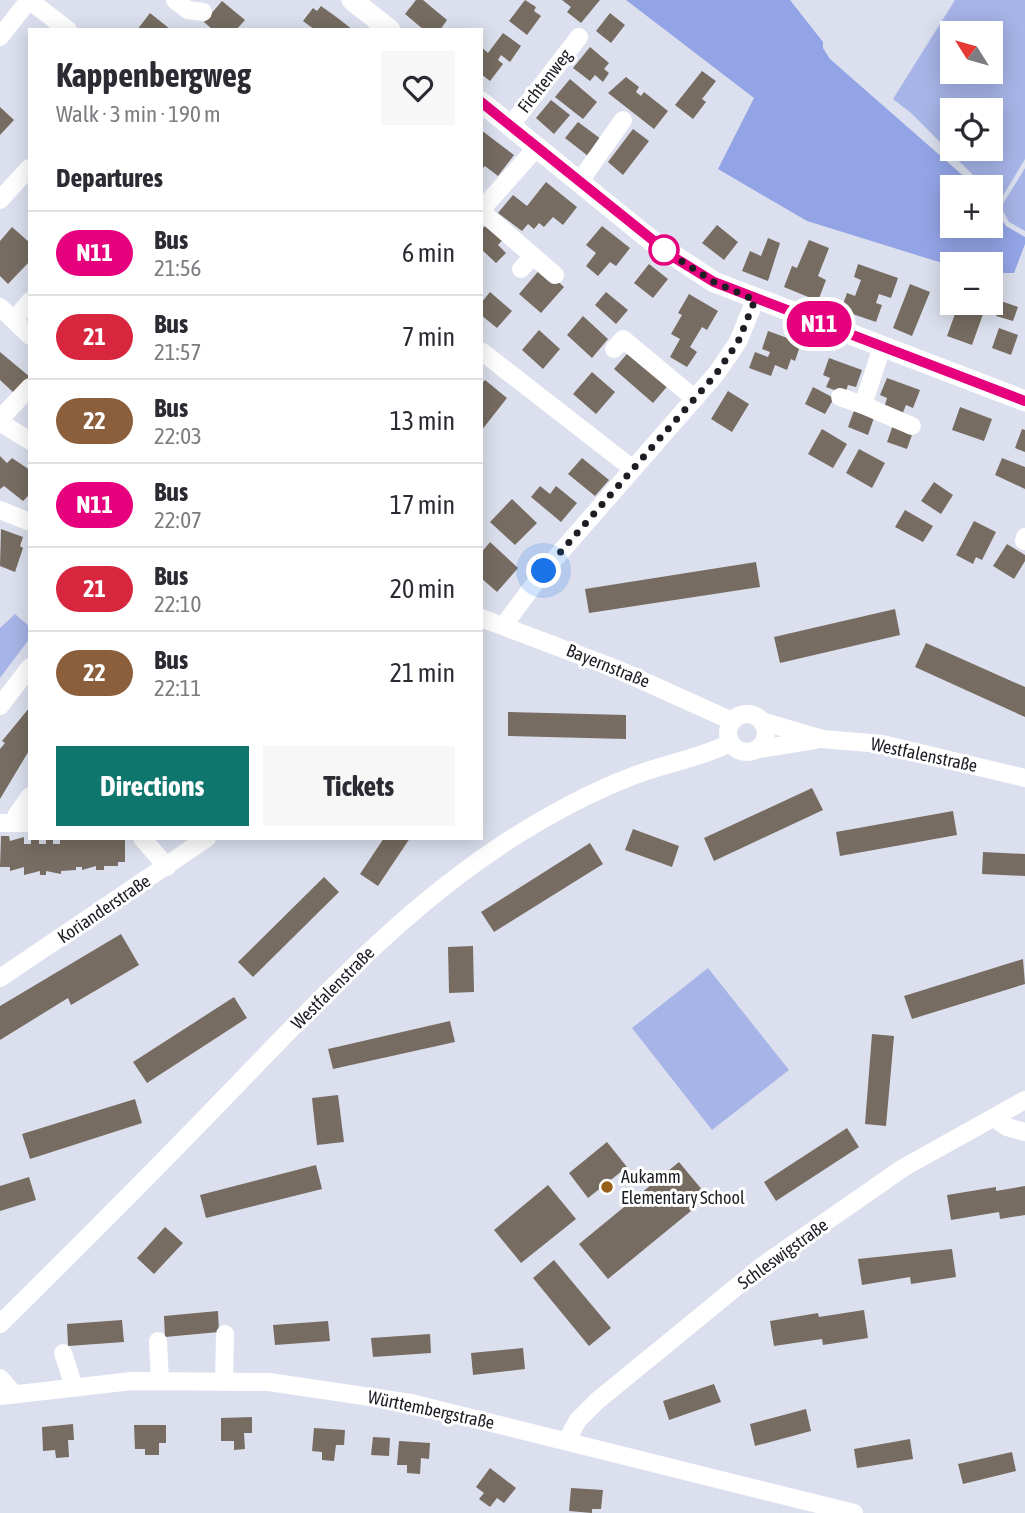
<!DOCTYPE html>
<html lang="en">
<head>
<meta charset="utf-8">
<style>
  :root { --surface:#fff; --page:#f7f7f7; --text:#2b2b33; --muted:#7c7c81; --line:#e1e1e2; --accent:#0f766e }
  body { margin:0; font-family:"Asap Condensed",sans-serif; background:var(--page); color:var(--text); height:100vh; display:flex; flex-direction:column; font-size:26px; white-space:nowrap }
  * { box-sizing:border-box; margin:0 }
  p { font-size:23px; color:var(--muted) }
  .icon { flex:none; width:38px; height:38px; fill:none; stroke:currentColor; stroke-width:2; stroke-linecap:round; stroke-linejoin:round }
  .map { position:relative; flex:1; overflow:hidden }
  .panel { position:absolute; left:28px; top:28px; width:455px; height:812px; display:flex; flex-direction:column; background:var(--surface); border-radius:0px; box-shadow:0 4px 18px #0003 }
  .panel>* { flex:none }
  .badge { padding:0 14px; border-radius:23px; font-size:24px; line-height:46px }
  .needle { width:46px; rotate:307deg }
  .fabs { position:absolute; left:940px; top:21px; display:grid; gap:14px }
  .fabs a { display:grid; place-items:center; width:63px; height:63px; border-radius:0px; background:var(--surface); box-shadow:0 4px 18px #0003; font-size:35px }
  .you { position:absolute; width:35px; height:35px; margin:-18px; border:5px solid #fff; border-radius:50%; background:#1a73e8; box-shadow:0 0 0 10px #1a73e833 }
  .map>.badge { position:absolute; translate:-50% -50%; box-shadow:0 0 0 4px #fff }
  h2 { padding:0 28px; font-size:26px; line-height:63px }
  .round { display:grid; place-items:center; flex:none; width:74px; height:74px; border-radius:0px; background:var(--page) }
  .summary { display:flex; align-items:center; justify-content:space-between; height:119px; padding:0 28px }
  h1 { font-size:33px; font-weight:700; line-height:52px }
  .action { display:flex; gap:14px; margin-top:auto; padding:14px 28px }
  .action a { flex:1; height:80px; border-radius:0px; background:var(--accent); color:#fff; font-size:28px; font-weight:700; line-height:80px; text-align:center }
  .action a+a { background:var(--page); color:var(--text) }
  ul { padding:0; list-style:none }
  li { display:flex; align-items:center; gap:21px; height:84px; padding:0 28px; border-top:2px solid var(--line) }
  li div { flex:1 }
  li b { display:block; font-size:26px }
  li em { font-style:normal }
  li .badge { min-width:77px; font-weight:700; text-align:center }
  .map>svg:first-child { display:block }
</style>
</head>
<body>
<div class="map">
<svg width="1025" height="1513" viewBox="0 0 1025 1513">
  <rect width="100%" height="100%" fill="#dce0ee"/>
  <g fill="#a6b4e7" fill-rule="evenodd">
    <path d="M955 0H1025V159L998 204 991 194 990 187H985L911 113 893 99ZM952 33H990V72H952ZM952 110H990V149H952Z"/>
    <path d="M1025 168V231L1009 222 1001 207Z"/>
    <path d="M15 614 30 627V638L0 678V628Z"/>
    <path d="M708 968 789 1070 712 1130 632 1028Z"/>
  </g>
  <path fill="#93a4e6" d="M626 0H790L823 42V48L830 59 976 187H952V226H990L991 203 1006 226 1025 237V244L1014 273H991L990 264 952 266 807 221 718 169 754 98Z"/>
  <g fill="#766c61">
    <path d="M416 0H423L447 20 440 30H424L405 14Z"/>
    <path d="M525 0 536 7 534 11 541 16 527 35 509 21Z"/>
    <path d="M562 0H600L581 23 567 12 571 7Z"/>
    <path d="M222 1 245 20 236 30H213L204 22Z"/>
    <path d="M321 6 339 19 353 30H315L303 21 313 8 317 11Z"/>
    <path d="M150 13 165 25 171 30H137Z"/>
    <path d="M610 13 625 25 611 43 596 31Z"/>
    <path d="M503 33 521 46 510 62 501 55 498 60 503 64 490 81 481 74V47L488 53Z"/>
    <path d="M590 47 609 63 604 69 609 73 603 82 595 75 590 81 573 68Z"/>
    <path d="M702 71 716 81 702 99 706 102 693 119 675 105Z"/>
    <path d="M626 77 639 87 636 92 641 96 644 92 668 111 654 129 608 93Z"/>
    <path d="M570 79 597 102 583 119 555 97Z"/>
    <path d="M551 100 570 115 554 134 536 118Z"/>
    <path d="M0 107 14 120 0 135Z"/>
    <path d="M578 122 601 139 588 156 565 138Z"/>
    <path d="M633 129 649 141 623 175 608 162Z"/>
    <path d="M481 130 514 155 498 176 485 166 481 170Z"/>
    <path d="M546 182 577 207 563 225 553 217 544 227 539 223 534 229 528 224 522 231 498 213 513 195 527 206Z"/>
    <path d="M489 222 505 237 498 245 506 253 496 263 481 249V230Z"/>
    <path d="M717 225 738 242 724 260 702 243Z"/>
    <path d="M602 226 630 248 616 266 610 262 598 276 586 266 596 253 586 245Z"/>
    <path d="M12 227 30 243V261L8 284 0 276V241Z"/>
    <path d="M768 238 780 243 768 281 742 271 750 251 761 256Z"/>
    <path d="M809 240 829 248 818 276 826 280 818 301 784 287 792 266 797 268Z"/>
    <path d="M649 264 668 279 653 298 634 283Z"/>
    <path d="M858 264 898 278 891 298 879 294 876 303 882 305 876 322 841 310 847 293 855 296 861 280 854 277Z"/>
    <path d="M542 267 564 287 541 313 519 294Z"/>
    <path d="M910 284 930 292 912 336 893 328Z"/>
    <path d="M490 292 512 311 497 328 481 315V303Z"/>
    <path d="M606 292 628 310 616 324 595 305Z"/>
    <path d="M689 294 718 311 707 330 702 327 690 347 697 352 687 367 670 357 680 339 671 334 682 315 678 313Z"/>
    <path d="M1001 301 1018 307 1013 321 996 316Z"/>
    <path d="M959 303H987L972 345 947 336Z"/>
    <path d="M583 316 608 339 592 358 567 335Z"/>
    <path d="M999 328 1018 335 1011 355 992 348Z"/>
    <path d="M539 330 560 349 543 369 522 350Z"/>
    <path d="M768 331 801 343 795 361 791 359 787 370 775 365 771 376 749 368 755 352 768 357 770 352 762 349Z"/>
    <path d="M632 348 671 382 653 403 614 369Z"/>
    <path d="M0 352 30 377 14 393 0 380Z"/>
    <path d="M829 358 862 370 856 387 848 385 845 394 826 387 830 378 823 375Z"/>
    <path d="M592 372 615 392 596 414 573 394Z"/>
    <path d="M887 378 920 390 913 408 906 405 902 415 884 408 887 398 880 395Z"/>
    <path d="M485 380 507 398 481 431V384Z"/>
    <path d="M813 387 834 398 825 414 805 404Z"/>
    <path d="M728 391 749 404 732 432 711 419Z"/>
    <path d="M856 405 876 412 868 435 848 427Z"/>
    <path d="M960 407 992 419 984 441 952 430Z"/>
    <path d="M893 425 913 432 907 449 887 442Z"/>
    <path d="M822 429 847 444 833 468 808 454Z"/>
    <path d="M1022 429 1025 430V452L1015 448Z"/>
    <path d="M859 449 885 463 872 488 846 473Z"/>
    <path d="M0 456 7 463 12 458 30 470V498L28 496 23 501 4 486 0 489Z"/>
    <path d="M582 458 609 480 595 496 568 474Z"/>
    <path d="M1002 458 1025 467V489L995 475Z"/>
    <path d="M934 482 953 495 941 514 921 501Z"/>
    <path d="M540 486 550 494 556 486 577 503 561 522 531 497Z"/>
    <path d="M512 499 537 523 515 545 490 522Z"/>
    <path d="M905 510 933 526 923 542 895 527Z"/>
    <path d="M974 521 996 532 982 560 976 557 973 564 956 555Z"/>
    <path d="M1 529 23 537 20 546 23 548 15 572 0 566Z"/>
    <path d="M490 542 518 568 497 592 481 578V553Z"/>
    <path d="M1007 544 1025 555V561L1014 579 993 566Z"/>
    <path d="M756 562 760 587 589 613 585 589Z"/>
    <path d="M895 609 900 635 780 663 774 637Z"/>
    <path d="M926 643 1025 687V717L915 667Z"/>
    <path d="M30 707V749L0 799V749L5 743 2 741Z"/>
    <path d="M508 712 626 715V739L508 736Z"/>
    <path d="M812 788 823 810 714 861 704 838Z"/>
    <path d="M953 811 957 835 840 856 836 832Z"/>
    <path d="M633 829 679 846 672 867 625 850Z"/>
    <path d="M1 836H9L10 841 24 837V844H31V840H39V844H46V840H53V844H60V840L75 838H125V862H118V866H104V870H96V866L82 870V867H76V870L61 871V874L46 871V875H40V871L24 875V867L10 871V867H0Z"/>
    <path d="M384 838H410L378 886 360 874Z"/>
    <path d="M590 843 603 864 494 932 481 912Z"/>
    <path d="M983 852 1025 854V876L982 874Z"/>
    <path d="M324 877 339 892 253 977 238 962Z"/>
    <path d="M121 934 139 965 71 1005 68 998 0 1040V1006Z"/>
    <path d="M473 946 474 992 449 993 448 947Z"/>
    <path d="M1023 959 1025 984 912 1019 904 996Z"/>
    <path d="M234 997 247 1018 147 1083 133 1062Z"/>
    <path d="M450 1021 455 1042 333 1069 328 1049Z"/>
    <path d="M872 1034 894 1036 886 1126 865 1124Z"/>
    <path d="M338 1095 344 1142 317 1145 312 1098Z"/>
    <path d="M135 1099 142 1123 30 1159 22 1134Z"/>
    <path d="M847 1128 859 1147 776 1201 764 1182Z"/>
    <path d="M607 1142 627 1167 588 1198 569 1173Z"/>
    <path d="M679 1162 708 1197 608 1279 579 1244Z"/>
    <path d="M316 1165 322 1189 206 1218 200 1195Z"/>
    <path d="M29 1177 36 1200 0 1211V1186Z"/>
    <path d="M548 1185 576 1219 521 1263 494 1230Z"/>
    <path d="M1025 1186V1215L1000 1219 999 1212 951 1220 947 1195 996 1187V1191Z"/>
    <path d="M165 1227 183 1243 154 1274 137 1258Z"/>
    <path d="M952 1249 956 1277 911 1284 910 1277 862 1285 858 1259Z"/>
    <path d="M554 1260 611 1328 589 1346 533 1278Z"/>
    <path d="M864 1310 868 1338 823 1345 822 1339 774 1346 770 1321 818 1313 819 1317Z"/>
    <path d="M218 1311 219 1332 165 1337 164 1316Z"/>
    <path d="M122 1320 124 1342 68 1346 67 1324Z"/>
    <path d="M328 1321 330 1341 275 1345 273 1325Z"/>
    <path d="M430 1334 431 1353 373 1357 371 1338Z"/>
    <path d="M523 1348 525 1369 473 1375 471 1353Z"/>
    <path d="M714 1384 721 1402 669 1420 663 1401Z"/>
    <path d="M806 1409 811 1431 755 1446 750 1424Z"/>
    <path d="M252 1417V1433H244L245 1449 234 1450V1441H221V1418Z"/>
    <path d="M73 1424 74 1440H68L69 1457 56 1458 55 1450 43 1451 42 1427Z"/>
    <path d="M134 1425H166V1443H159V1455H145V1449H135Z"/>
    <path d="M314 1428 345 1430 344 1445H336L334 1461 322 1460V1452L312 1451Z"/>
    <path d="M373 1437 390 1438 389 1456 371 1455Z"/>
    <path d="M910 1439 913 1459 857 1468 854 1449Z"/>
    <path d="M399 1441 430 1443 429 1459 421 1458 420 1474 407 1473V1465H397Z"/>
    <path d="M1012 1452 1016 1471 963 1484 958 1464Z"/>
    <path d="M490 1468 516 1488 504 1503 497 1498 490 1507 479 1499 484 1493 476 1487Z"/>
    <path d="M571 1488 603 1490 601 1509H592V1513L569 1511Z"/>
  </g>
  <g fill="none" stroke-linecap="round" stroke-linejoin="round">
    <g stroke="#fff" stroke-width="18">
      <path d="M29 0 68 30"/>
      <path d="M175 0 188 10 203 12"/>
      <path d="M0 37 29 0"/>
      <path d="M511 125 579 37"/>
      <path d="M580 181 623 120"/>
      <path d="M0 200 29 168"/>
      <path d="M481 210 538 146"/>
      <path d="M481 211 555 275"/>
      <path d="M521 269 533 256"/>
      <path d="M0 307 30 336"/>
      <path d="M14 320 30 301"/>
      <path d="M882 347 863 405 912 426"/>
      <path d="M614 349 623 339 695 399"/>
      <path d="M481 351 633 469"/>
      <path d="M840 397 863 405"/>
      <path d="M0 419 30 387"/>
      <path d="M0 422 30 441"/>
      <path d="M0 510 30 522"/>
      <path d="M1024 541 1025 537"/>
      <path d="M481 618 619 670 732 721"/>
      <path d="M504 625 544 571 716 374 738 342 755 300"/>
      <path d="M0 706 30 667"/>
      <circle cx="747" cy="733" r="19"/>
      <path d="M761 721 822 739 882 744 1025 778"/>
      <path d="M759 749 815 740"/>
      <path d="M0 823H30"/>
      <path d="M16 823V816L30 796"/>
      <path d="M142 838 167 867"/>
      <path d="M0 978 207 838"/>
      <path d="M994 1118 1007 1127 1025 1132"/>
      <path d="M0 1324C78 1247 155 1170 231 1091 320 999 407 904 517 835 559 809 604 785 650 770 677 761 705 756 730 743"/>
      <path d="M158 1341 160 1380"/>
      <path d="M63 1353 74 1387"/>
      <path d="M0 1378 14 1394"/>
      <path d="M224 1381 225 1334"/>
      <path d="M0 1396 132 1381 269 1382 411 1403 854 1513"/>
      <path d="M567 1440 578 1420 597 1401 762 1266 903 1168 1025 1100"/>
    </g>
    <g stroke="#fff" stroke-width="21">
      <path d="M352 0 390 30"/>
      <path d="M481 102 652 241 714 282 1025 401"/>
    </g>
  </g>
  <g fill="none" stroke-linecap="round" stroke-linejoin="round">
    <g stroke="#fff" stroke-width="16">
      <path id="line" d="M481 102 675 258 714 282 1025 401"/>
    </g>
    <use href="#line" stroke="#e6007e" stroke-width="10"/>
    <path stroke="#1c1e23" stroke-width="7" stroke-dasharray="0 12.6" d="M544 571 716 374 738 342 755 300 714 282 664 250"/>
  </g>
  <circle fill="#fff" stroke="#e6007e" stroke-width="3.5" cx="664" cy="250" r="14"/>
  <circle fill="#976019" stroke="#fff" stroke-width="2.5" cx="607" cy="1187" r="7"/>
  <g text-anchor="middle" stroke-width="6" stroke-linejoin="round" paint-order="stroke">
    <g font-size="18" fill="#1c1e23" stroke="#fff">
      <text transform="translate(545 81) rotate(-52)" y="6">Fichtenweg</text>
      <text transform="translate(608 666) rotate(22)" y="6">Bayernstraße</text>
      <text transform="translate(924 755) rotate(12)" y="6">Westfalenstraße</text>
      <text transform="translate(104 909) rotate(-34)" y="6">Korianderstraße</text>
      <text transform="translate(333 988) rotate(-45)" y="6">Westfalenstraße</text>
      <text transform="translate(783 1254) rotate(-36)" y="6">Schleswigstraße</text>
      <text transform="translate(431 1410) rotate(12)" y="6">Württembergstraße</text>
    </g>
    <g font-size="18" fill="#1c1e23" stroke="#fff" text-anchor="start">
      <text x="621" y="1183">Aukamm<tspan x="621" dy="21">Elementary School</tspan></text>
    </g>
  </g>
</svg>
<div class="fabs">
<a><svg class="needle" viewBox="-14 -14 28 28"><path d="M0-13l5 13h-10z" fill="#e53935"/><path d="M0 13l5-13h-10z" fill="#7c7c81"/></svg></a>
<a><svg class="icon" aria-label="locate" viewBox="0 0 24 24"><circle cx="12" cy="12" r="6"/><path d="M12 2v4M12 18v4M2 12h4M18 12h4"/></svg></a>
<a>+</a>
<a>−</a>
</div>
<div class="you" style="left:544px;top:571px"></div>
<b class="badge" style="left:819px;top:324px;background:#e6007e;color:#fff">N11</b>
<section class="panel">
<div class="summary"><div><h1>Kappenbergweg</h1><p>Walk · 3 min · 190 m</p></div><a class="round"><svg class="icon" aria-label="heart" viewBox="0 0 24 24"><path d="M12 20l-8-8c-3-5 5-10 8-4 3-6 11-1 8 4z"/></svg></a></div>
<h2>Departures</h2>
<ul>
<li><span class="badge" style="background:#e6007e;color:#fff">N11</span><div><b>Bus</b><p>21:56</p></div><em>6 min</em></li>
<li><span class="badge" style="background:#d7263d;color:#fff">21</span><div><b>Bus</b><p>21:57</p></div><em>7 min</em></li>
<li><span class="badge" style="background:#8b5e3c;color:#fff">22</span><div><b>Bus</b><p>22:03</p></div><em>13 min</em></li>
<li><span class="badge" style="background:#e6007e;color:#fff">N11</span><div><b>Bus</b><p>22:07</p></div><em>17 min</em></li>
<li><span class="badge" style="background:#d7263d;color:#fff">21</span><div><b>Bus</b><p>22:10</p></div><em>20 min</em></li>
<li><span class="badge" style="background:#8b5e3c;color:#fff">22</span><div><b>Bus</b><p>22:11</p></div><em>21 min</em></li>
</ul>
<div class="action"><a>Directions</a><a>Tickets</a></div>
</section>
</div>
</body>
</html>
